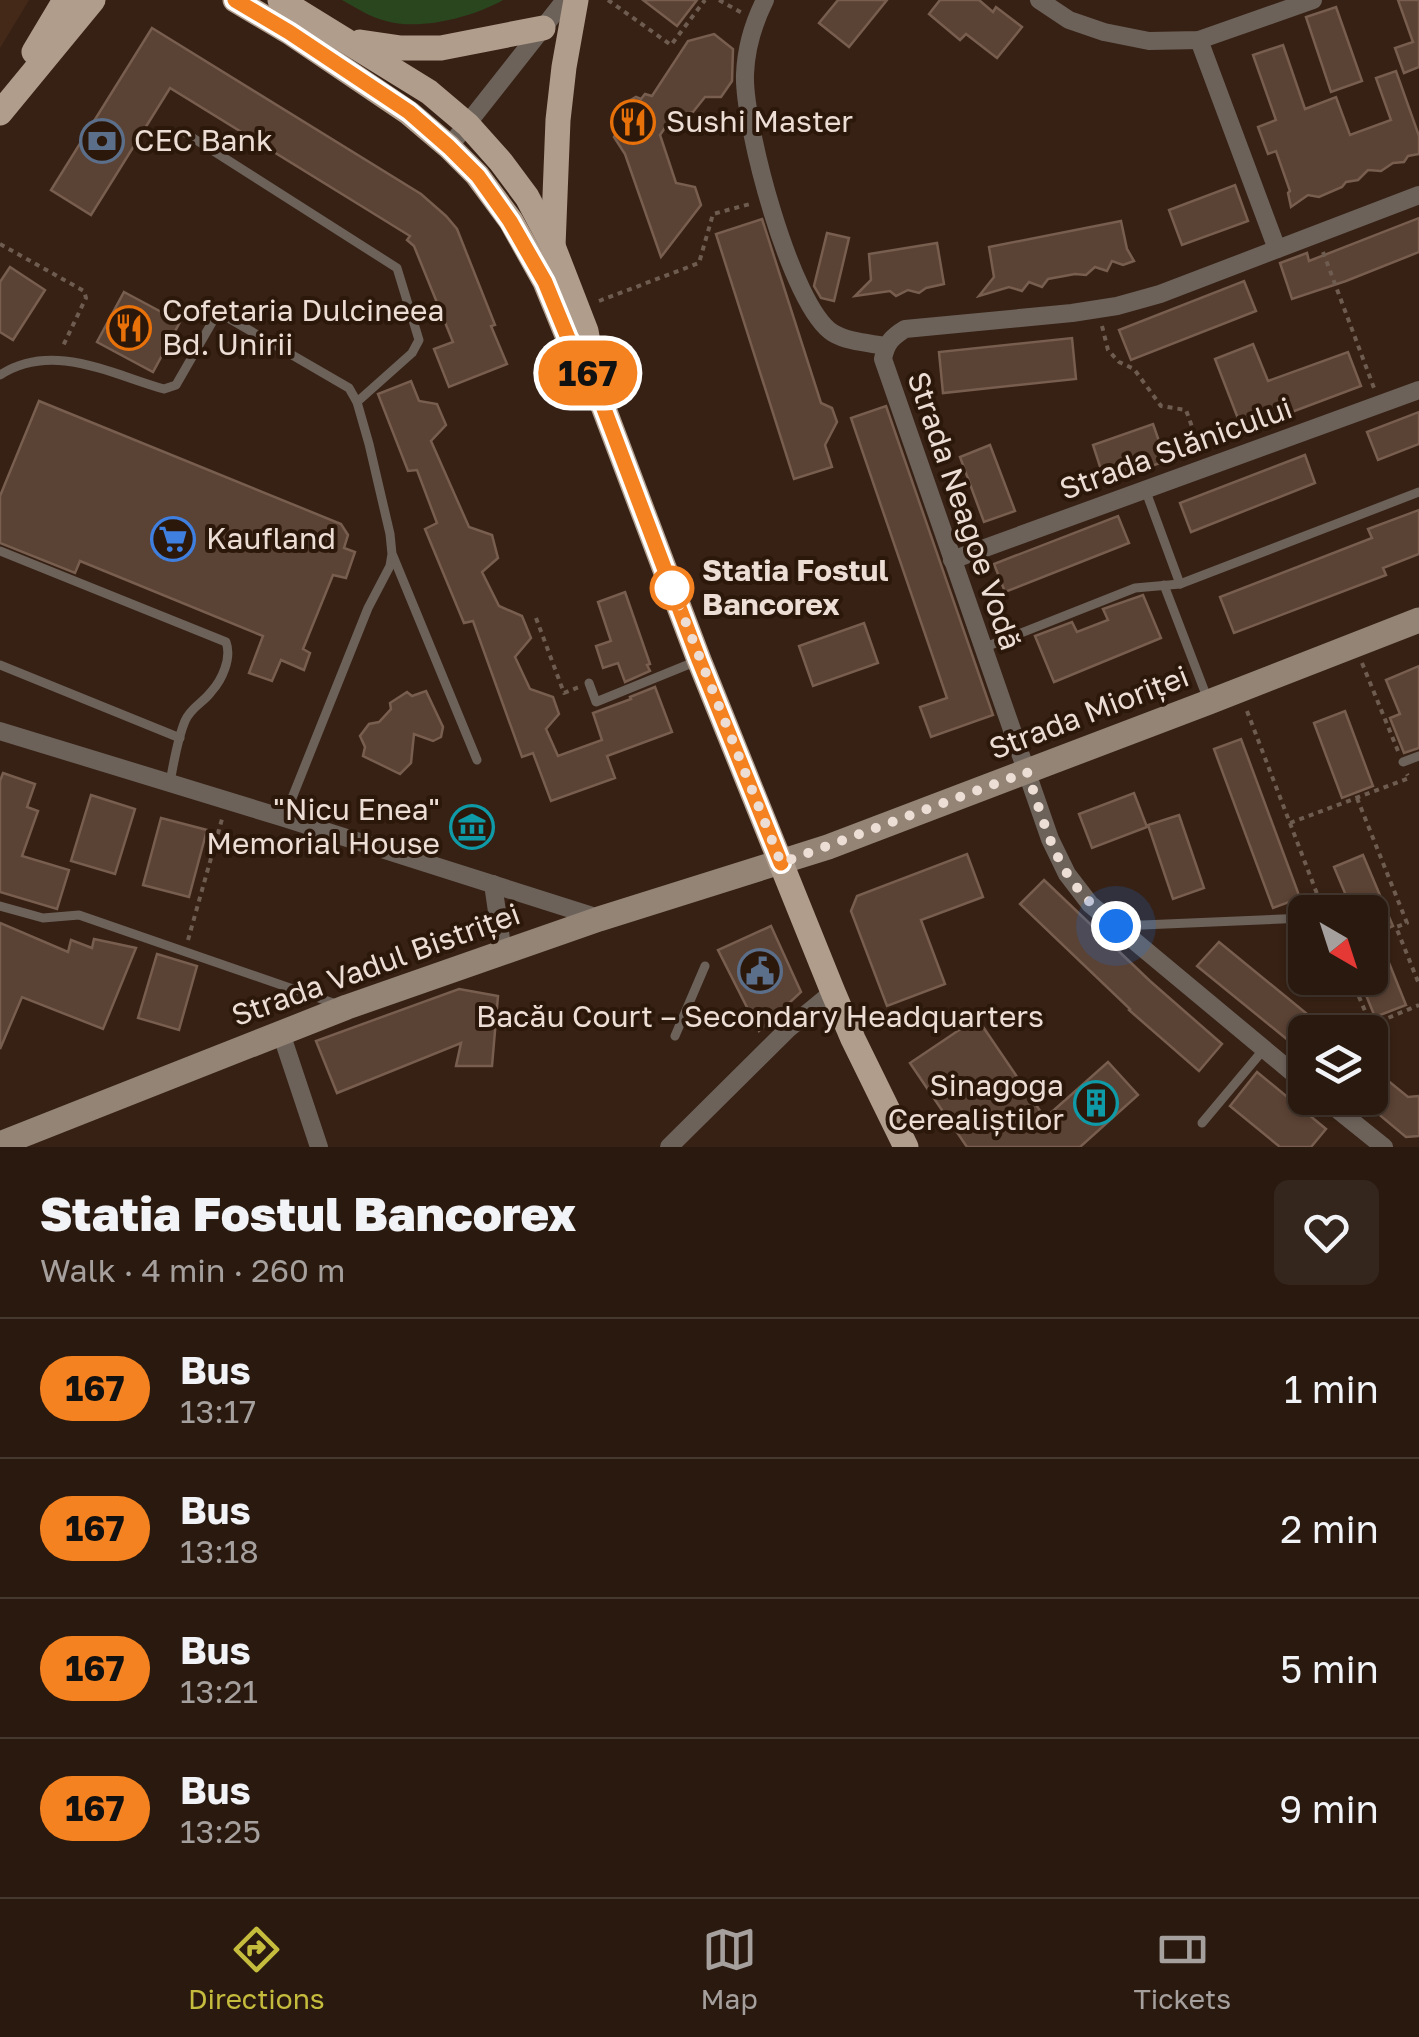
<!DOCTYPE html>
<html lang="en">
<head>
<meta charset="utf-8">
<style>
  :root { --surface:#29190f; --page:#35261d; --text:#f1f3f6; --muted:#a5a09e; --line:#45382f; --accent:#c5bc3d }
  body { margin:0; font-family:"Golos Text",sans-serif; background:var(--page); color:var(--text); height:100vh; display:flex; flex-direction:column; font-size:38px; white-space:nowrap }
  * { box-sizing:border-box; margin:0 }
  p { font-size:32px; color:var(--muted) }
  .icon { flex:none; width:55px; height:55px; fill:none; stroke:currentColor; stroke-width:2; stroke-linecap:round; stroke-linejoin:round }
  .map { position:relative; height:1147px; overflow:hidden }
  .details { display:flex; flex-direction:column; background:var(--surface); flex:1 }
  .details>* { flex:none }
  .badge { padding:0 20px; border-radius:32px; font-size:35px; line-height:65px }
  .needle { width:65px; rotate:141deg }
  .fabs { position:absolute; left:1288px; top:895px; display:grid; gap:20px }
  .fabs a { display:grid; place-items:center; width:100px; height:100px; border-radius:15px; background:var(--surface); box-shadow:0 2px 8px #0004,0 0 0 2px var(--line); font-size:50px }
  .you { position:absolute; width:50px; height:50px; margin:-25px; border:8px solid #fff; border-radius:50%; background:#1a73e8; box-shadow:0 0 0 15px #1a73e833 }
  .map>.badge { position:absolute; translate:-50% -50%; box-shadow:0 0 0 5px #fff }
  .round { display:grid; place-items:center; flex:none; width:105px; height:105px; border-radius:15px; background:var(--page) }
  .headline { display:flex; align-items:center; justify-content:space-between; height:170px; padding:0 40px }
  h1 { font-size:48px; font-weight:800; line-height:75px }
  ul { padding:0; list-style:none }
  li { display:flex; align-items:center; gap:30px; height:140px; padding:0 40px; border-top:2px solid var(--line) }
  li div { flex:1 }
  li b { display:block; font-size:38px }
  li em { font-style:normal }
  li .badge { min-width:110px; font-weight:700; text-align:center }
  .menu { display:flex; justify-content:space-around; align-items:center; height:140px; border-top:2px solid var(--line); background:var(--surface); font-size:28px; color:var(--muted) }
  .menu a { display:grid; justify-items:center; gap:5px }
  .menu .on { color:var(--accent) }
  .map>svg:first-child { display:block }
</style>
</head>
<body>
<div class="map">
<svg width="1419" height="1147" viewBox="0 0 1419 1147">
  <rect width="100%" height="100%" fill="#372114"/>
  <path fill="#442919" d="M0 0H29L0 48Z"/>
  <path fill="#2a461e" d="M342 0H503C474 17 419 31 386 21 370 17 356 8 342 0Z"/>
  <g fill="#5a4234" stroke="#775e4f" stroke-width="2.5">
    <path d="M643 0H697L677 26Z"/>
    <path d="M838 0H887L849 47 819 23Z"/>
    <path d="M940 0H979L993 12 996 7 1022 27 997 58 966 34 960 40 929 14Z"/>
    <path d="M1398 0H1419V67L1404 73 1395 48 1413 42Z"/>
    <path d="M1336 7 1362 81 1331 92 1306 17Z"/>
    <path d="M152 28 421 194 446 216 457 229 495 325 491 326 507 364 449 387 434 349 453 342 414 246 407 240 410 236 170 88 91 215 51 190Z"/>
    <path d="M714 34 733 49 732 81 721 97H705L693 112 671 119 660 135 676 183 695 187 701 205 661 257 625 154 614 137 626 120 624 108 629 101 636 97 641 99 645 94 652 96 688 41Z"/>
    <path d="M1283 45 1305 109 1336 97 1350 135 1391 120 1376 78 1396 71 1419 136V154L1408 156 1404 162 1393 163 1381 171 1368 170 1358 180 1346 182 1342 187 1319 197 1308 195 1291 207 1288 193 1290 191 1276 151 1268 154 1258 127 1276 120 1253 55Z"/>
    <path d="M1235 185 1248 221 1182 245 1169 210Z"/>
    <path d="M1419 218V252L1346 281 1292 299 1280 263 1307 253 1309 261Z"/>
    <path d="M762 219 821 403 832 408 837 422 825 445 832 467 794 479 716 234Z"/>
    <path d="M1121 221 1127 249 1134 261 1123 265 1112 261 1107 271 1095 267 1086 275 1075 274 1048 279 1042 287 1029 282 1022 291 1009 287 979 296 994 277 989 247Z"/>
    <path d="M827 233 849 238 834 301 821 298 814 286Z"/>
    <path d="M937 243 944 284 926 288 919 293 908 290 896 296 890 291 855 296 871 280 869 254Z"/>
    <path d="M10 267 45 290 13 340 0 332V282Z"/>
    <path d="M1244 281 1256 311 1131 360 1119 330Z"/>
    <path d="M124 292 180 322 153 372 97 342Z"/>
    <path d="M1072 338 1076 379 943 393 939 352Z"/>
    <path d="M1253 344 1268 381 1348 352 1361 386 1281 416 1282 418 1244 434 1215 359Z"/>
    <path d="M411 381 419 401 437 404 446 425 431 441 469 527 492 535 498 558 482 572 499 606 522 616 531 638 515 657 530 689 553 697 559 714 546 729 558 756 602 740 593 713 631 699 630 697 655 687 672 732 607 756 615 778 551 801 533 753 522 757 473 621 464 623 425 529 437 523 417 470 408 471 378 394Z"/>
    <path d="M39 401 341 524 348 535 344 548 355 552 346 578 333 575 303 649 310 653 304 670 281 660 272 681 249 673 263 636 80 561 75 573 0 543V496Z"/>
    <path d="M886 406 993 715 931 737 920 707 947 698 851 418Z"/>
    <path d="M1419 412V444L1378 460 1367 432Z"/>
    <path d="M1153 424 1166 461 1105 482 1093 445Z"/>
    <path d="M990 445 1015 511 984 522 960 457Z"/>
    <path d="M1305 455 1315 483 1191 532 1180 503Z"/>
    <path d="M1419 510V554L1383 568 1386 575 1234 633 1220 597 1372 538 1368 529Z"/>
    <path d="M1118 516 1129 543 1005 592 994 564Z"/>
    <path d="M625 592 650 664 647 665 650 671 625 682 618 663 603 668 596 646 611 641 598 602Z"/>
    <path d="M1143 595 1161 638 1054 682 1035 636 1072 622 1077 632 1108 620 1103 609Z"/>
    <path d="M864 623 878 663 813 686 799 646Z"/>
    <path d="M1419 666V748L1404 753 1390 718 1400 714 1386 680Z"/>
    <path d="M426 691 443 727 441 737 433 741 414 734 411 763 400 774 363 756 365 747 360 736 369 724 379 722 391 709 390 703 407 692 412 696Z"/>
    <path d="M1345 711 1373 786 1342 798 1314 723Z"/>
    <path d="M1241 739 1300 898 1273 908 1214 749Z"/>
    <path d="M3 773 35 784 27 807 38 811 22 856 69 870 57 909 0 892V781Z"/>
    <path d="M1134 793 1147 827 1092 848 1079 814Z"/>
    <path d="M91 795 135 809 115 874 71 861Z"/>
    <path d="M467 810 485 815 477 844 459 839Z"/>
    <path d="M1179 815 1204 888 1173 899 1148 825Z"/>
    <path d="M161 818 207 830 189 897 143 885Z"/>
    <path d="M967 854 983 897 921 920 945 984 887 1006 851 911 857 896Z"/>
    <path d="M1363 855 1393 926 1377 933 1406 1005 1375 1017 1359 978H1370V912H1353L1334 867Z"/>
    <path d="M1044 880 1150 981 1222 1044 1199 1071 1129 1010 1130 1009 1020 904Z"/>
    <path d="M0 923 68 952 71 940 92 948 94 939 136 948 103 1029 22 997 0 1049Z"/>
    <path d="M771 926 801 992 759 1031 718 950Z"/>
    <path d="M1219 942 1329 1032H1305V1054L1197 966Z"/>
    <path d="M157 954 197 966 179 1030 138 1018Z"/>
    <path d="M459 989 498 996 492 1066H456L461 1043 337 1093 316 1041Z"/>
    <path d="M977 1018 1045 1118 1108 1062 1138 1095 1080 1147H967L910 1063Z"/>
    <path d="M1370 1066 1408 1097 1419 1096V1136L1406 1137 1370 1107Z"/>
    <path d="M1257 1072 1326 1129 1311 1147H1280L1230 1106Z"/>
  </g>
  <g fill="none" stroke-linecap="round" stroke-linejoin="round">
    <g stroke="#6f5c50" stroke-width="4" stroke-dasharray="5 5" stroke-linecap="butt">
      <path d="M608 0 671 45 705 0"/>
      <path d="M719 0 742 13"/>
      <path d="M0 244 84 291 86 298 83 304 63 346"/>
      <path d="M1323 252 1374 388"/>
      <path d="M599 301 699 263 713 214 750 204"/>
      <path d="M1102 326 1108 350 1119 362 1134 369 1161 406 1186 410 1200 449"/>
      <path d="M536 618 564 693 579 687"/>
      <path d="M1362 663 1398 751"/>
      <path d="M1247 711 1324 912"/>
      <path d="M1357 798 1407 923 1396 927 1419 984"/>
      <path d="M1290 823 1409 778 1407 774"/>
      <path d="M188 940 222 819"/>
      <path d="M1351 978 1371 1025 1419 1005"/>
    </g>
    <g stroke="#6c625a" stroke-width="9">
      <path d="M182 131 397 268 419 340 412 353 357 402"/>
      <path d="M0 375C52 341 111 374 164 389L176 385 218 312 349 388 357 402 369 444 390 534 392 554 390 566 368 608 284 818"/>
      <path d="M1145 489 1180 584"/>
      <path d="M0 551 226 642C232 658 222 680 211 692 203 703 191 707 185 721 177 740 174 762 170 782"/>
      <path d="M393 556 477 760"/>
      <path d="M1164 585 1208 700"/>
      <path d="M983 648 1135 588 1180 584 1419 492"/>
      <path d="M0 665 180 738"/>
      <path d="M589 683 596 702 697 661"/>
      <path d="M1403 762 1419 756"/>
      <path d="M0 906 43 918 79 915 339 1005"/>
      <path d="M1119 926 1305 918"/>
      <path d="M675 1036 705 966"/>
      <path d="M1202 1123 1264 1049"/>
    </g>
    <g stroke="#6c625a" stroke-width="18">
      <path d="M765 0C754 22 746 49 745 74 743 124 791 307 833 333 848 342 869 343 885 346"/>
      <path d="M1039 0 1069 20 1104 32 1149 41 1199 40 1313 0"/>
      <path d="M1199 40 1277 249"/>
      <path d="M449 147 565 0"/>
      <path d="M952 560 1419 390"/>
      <path d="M0 731 284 818 599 918"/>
      <path d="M493 884 503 953"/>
      <path d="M281 1033 319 1147"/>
      <path d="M1305 1083 1090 904 1067 874 1050 839 883 359C886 343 892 337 905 329L1072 313 1117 306 1160 294 1419 195"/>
      <path d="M1323 1098 1384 1147"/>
      <path d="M669 1147 788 1029 833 992"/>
    </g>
    <path stroke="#938476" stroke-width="25" d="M0 1144 347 1007 599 919 828 847 1209 702 1419 620"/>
    <g stroke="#b19d8c" stroke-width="25">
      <path d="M235 0 289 32 409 113 449 147 477 175 511 221 545 282 568 338 595 385 699 660 833 992 853 1039 906 1147"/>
      <path d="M280 0 429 92 468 125 501 162 527 197 553 246 586 331 593 370"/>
      <path d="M360 42 401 48H441L543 28"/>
      <path d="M34 52 65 0"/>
      <path d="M0 113 93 0"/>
      <path d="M553 246 558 120 564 67 576 0"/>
    </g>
  </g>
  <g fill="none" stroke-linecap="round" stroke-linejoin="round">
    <g stroke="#fff" stroke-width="22">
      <path id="line" d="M235 0 289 32 409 112 449 147 478 176 510 221 545 282 568 338 595 385 699 660 781 863"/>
    </g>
    <use href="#line" stroke="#f58220" stroke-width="15"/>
    <path stroke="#ecddd5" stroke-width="10" stroke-dasharray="0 18" d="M672 588 669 580 781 863 1027 772C1039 806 1048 844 1068 875 1081 895 1098 911 1116 926"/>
  </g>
  <defs>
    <g id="restaurant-ring" transform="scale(2.25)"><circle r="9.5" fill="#2c180b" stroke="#e8710a" stroke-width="1.5"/><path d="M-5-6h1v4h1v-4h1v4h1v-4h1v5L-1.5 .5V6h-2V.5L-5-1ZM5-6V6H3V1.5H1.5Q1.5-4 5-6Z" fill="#e8710a"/></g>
    <g id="bank-ring" transform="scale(2.25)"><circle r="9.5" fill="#2c180b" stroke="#5c6f8a" stroke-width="1.5"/><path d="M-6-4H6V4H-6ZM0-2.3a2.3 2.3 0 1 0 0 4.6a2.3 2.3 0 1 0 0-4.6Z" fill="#5c6f8a"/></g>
    <g id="supermarket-ring" transform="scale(2.25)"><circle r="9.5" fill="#2c180b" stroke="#3f7fe0" stroke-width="1.5"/><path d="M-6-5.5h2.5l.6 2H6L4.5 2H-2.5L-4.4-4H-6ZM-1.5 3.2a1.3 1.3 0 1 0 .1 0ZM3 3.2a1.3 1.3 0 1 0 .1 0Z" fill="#3f7fe0"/></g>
    <g id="museum-ring" transform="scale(2.25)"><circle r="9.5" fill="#2c180b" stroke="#0f9aa8" stroke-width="1.5"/><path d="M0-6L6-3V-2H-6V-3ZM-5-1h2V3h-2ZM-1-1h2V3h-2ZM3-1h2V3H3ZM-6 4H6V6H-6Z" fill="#0f9aa8"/></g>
    <g id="civic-ring" transform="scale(2.25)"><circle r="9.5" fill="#2c180b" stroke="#5c6f8a" stroke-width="1.5"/><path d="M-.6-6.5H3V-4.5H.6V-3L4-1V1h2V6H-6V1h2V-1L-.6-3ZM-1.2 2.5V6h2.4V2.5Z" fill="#5c6f8a"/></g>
    <g id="building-ring" transform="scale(2.25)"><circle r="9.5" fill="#2c180b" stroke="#0f9aa8" stroke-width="1.5"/><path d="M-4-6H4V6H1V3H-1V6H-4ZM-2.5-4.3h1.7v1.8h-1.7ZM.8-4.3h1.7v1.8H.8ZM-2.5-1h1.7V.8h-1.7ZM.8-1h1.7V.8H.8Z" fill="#0f9aa8"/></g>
  </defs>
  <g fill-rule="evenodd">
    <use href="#restaurant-ring" x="633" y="122"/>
    <use href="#bank-ring" x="102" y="141"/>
    <use href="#restaurant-ring" x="129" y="328"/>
    <use href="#supermarket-ring" x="173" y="539"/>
    <use href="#museum-ring" x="472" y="827"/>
    <use href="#civic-ring" x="760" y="971"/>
    <use href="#building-ring" x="1096" y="1103"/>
  </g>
  <circle fill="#fff" stroke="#f58220" stroke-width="5" cx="672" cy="588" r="20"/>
  <g text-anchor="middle" stroke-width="8" stroke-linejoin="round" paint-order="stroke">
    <g font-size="30" fill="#ecddd5" stroke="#2c180b" text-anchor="start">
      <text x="666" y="132">Sushi Master</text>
      <text x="134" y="151">CEC Bank</text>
      <text x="162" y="321">Cofetaria Dulcineea<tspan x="162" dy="34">Bd. Unirii</tspan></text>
      <text x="206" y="549">Kaufland</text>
      <text x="440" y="820" text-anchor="end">"Nicu Enea"<tspan x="440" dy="34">Memorial House</tspan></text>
      <text x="760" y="1027" text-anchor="middle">Bacău Court – Secondary Headquarters</text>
      <text x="1064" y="1096" text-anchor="end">Sinagoga<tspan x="1064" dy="34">Cerealiștilor</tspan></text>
    </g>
    <g font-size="30" fill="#ecddd5" stroke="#2c180b">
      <text transform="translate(1176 449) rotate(-20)" y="10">Strada Slănicului</text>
      <text transform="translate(964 511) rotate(71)" y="10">Strada Neagoe Vodă</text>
      <text transform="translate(1089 713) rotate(-21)" y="10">Strada Mioriței</text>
      <text transform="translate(376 965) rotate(-20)" y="10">Strada Vadul Bistriței</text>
    </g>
    <g font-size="30" font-weight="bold" fill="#ecddd5" stroke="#2c180b" text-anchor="start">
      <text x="702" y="581">Statia Fostul<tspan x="702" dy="34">Bancorex</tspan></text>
    </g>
  </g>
</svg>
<div class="fabs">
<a><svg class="needle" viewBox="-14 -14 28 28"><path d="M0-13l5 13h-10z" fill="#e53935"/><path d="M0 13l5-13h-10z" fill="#a5a09e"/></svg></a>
<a><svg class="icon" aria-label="layers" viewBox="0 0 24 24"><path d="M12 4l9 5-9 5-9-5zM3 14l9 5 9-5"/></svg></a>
</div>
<div class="you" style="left:1116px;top:926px"></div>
<b class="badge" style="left:588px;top:373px;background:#f58220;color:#111">167</b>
</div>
<section class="details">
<div class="headline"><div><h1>Statia Fostul Bancorex</h1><p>Walk · 4 min · 260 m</p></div><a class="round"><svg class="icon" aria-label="heart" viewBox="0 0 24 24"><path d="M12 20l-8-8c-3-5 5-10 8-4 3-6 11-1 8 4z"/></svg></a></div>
<ul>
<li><span class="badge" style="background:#f58220;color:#111">167</span><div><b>Bus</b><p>13:17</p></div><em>1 min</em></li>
<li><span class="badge" style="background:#f58220;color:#111">167</span><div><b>Bus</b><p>13:18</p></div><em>2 min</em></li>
<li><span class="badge" style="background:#f58220;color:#111">167</span><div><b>Bus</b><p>13:21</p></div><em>5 min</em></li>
<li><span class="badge" style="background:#f58220;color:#111">167</span><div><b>Bus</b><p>13:25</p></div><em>9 min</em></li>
</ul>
</section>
<nav class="menu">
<a class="on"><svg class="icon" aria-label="directions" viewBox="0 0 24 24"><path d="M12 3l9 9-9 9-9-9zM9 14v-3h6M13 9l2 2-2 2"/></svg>Directions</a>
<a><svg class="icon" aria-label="map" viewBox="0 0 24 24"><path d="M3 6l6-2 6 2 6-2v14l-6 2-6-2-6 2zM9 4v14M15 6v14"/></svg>Map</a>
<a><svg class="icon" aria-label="tickets" viewBox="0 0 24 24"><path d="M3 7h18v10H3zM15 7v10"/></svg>Tickets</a>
</nav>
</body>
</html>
